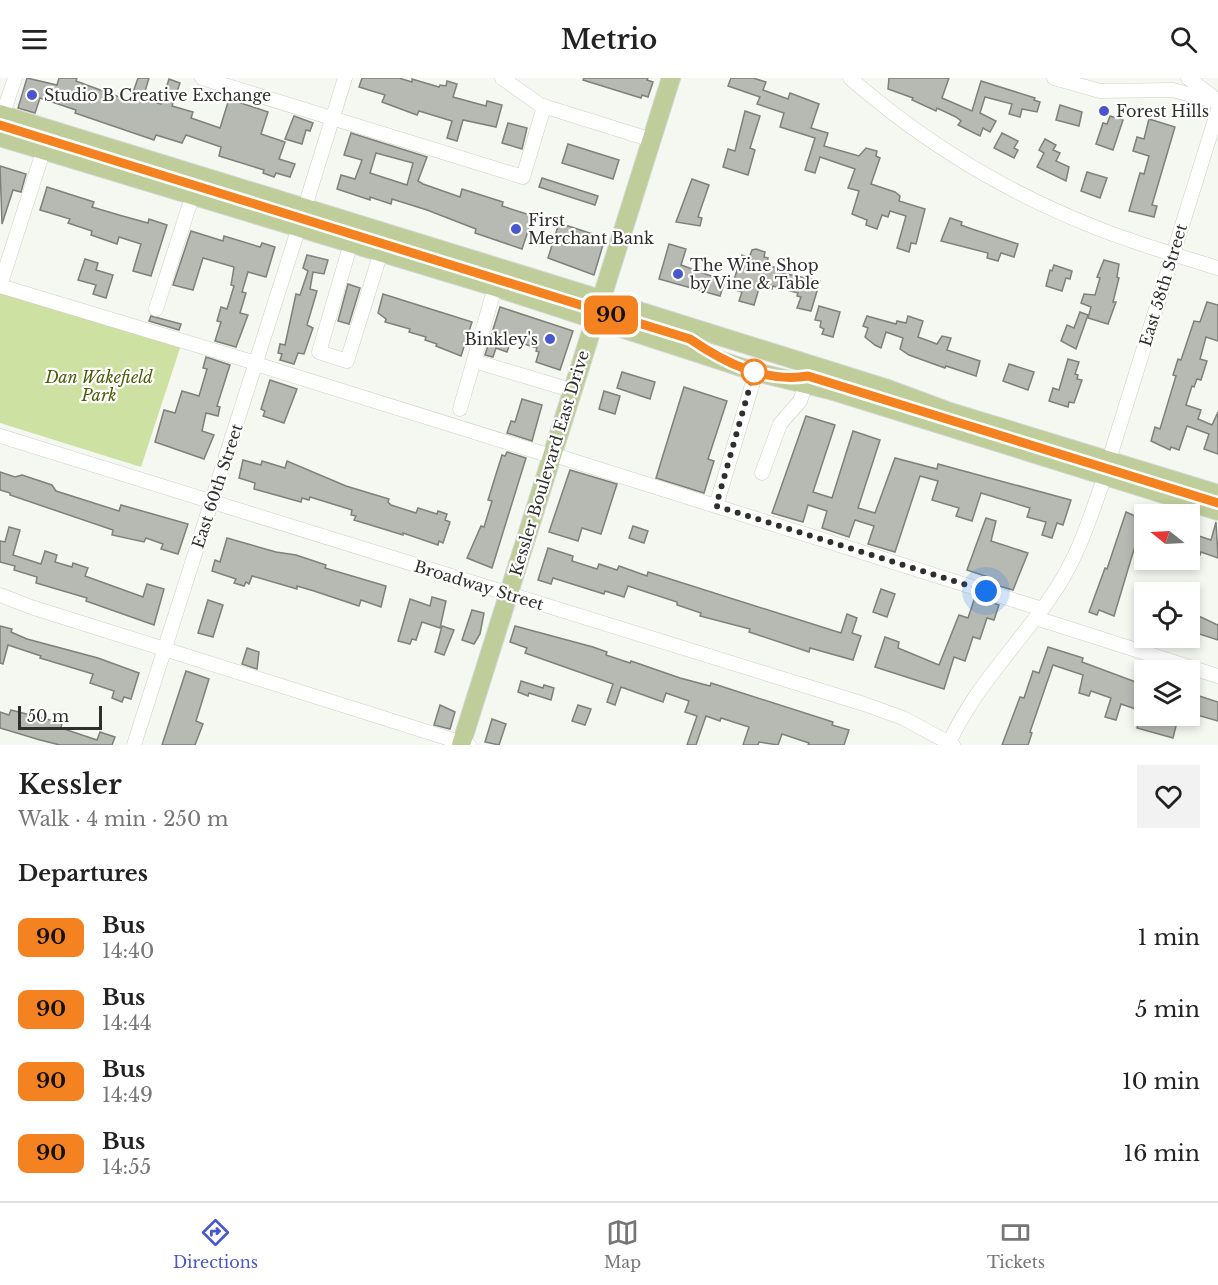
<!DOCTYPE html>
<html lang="en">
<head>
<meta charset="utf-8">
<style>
  :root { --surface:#fff; --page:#f2f2f2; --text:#222; --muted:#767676; --line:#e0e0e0; --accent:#4957cc }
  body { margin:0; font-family:"Libre Baskerville",serif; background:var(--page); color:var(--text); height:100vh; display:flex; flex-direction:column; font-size:22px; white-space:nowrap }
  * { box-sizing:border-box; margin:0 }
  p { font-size:20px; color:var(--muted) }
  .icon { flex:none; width:33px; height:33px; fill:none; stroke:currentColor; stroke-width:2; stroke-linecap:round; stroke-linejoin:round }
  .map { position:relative; height:667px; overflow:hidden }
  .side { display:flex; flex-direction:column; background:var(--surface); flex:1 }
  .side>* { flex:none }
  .badge { padding:0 12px; border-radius:9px; font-size:21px; line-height:39px }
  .needle { width:39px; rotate:288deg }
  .fabs { position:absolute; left:1134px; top:426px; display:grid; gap:12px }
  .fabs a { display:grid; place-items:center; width:66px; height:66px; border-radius:0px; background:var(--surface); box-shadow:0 3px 9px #0003; font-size:30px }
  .scale { position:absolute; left:18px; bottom:15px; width:84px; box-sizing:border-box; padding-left:6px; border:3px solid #2f302d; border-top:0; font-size:16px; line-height:21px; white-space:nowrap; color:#2f302d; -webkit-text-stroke:4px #fff; paint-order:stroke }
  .you { position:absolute; width:30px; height:30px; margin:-15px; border:4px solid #fff; border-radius:50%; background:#1a73e8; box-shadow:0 0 0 9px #1a73e833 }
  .map>.badge { position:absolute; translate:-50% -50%; box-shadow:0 0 0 3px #fff }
  h2 { padding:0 18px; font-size:22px; line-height:54px }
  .round { display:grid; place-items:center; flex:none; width:63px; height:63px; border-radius:0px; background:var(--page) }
  .summary { display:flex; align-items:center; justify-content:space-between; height:102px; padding:0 18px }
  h1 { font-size:28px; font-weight:600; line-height:45px }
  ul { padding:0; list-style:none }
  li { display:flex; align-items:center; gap:18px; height:72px; padding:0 18px }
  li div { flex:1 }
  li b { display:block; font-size:22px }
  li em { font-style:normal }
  li .badge { min-width:66px; font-weight:700; text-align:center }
  header { display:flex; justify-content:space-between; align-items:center; height:78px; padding:0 18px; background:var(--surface); font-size:27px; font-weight:600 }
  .tabs { display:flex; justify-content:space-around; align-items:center; height:84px; border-top:2px solid var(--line); background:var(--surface); font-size:16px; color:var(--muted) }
  .tabs a { display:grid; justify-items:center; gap:3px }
  .tabs .active { color:var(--accent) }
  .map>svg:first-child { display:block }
</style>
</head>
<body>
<header><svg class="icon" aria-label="menu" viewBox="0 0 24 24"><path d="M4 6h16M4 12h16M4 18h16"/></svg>Metrio<svg class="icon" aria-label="search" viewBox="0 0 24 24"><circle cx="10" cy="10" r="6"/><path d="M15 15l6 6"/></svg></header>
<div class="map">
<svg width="1218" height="667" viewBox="0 0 1218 667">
  <rect width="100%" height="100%" fill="#f5f8f1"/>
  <path fill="#cce1a2" d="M0 211 181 267 141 389 0 345Z"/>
  <g fill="#b7b9b3" stroke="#7e807a" stroke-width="1.5" fill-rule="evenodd">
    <path d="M27 0 57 7 59 0H77L76 3 130 23 138 0H149L143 20 161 26 169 1 180 5 172 28 193 34 191 40 220 50 229 21 268 34 261 56 285 64 279 81 295 86 290 99 276 95 274 99 263 95 264 92 219 78 221 69 186 57 182 65 156 57 154 62 75 35 76 32 40 20 35 35 18 30Z"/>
    <path d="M362 0H399L412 4V1L439 9 440 7 446 8 447 3 457 6 453 19 486 28 487 23 502 27 496 49 463 42 457 63 447 60 452 43 419 33 417 37 382 24 385 17 359 9Z"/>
    <path d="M584 0H648L647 2 653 4 648 19 642 17 641 20 583 2Z"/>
    <path d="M731 0H753L766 4 763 12 788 21 790 15 819 26 811 50 828 55 824 68 859 78 866 70 877 73 876 78 880 80 871 106 895 114 900 118 899 123 925 131 916 166 911 165 909 174 897 170 906 138 890 133 888 139 882 137 877 151 866 147 867 142 852 136 859 113 848 110 855 91 820 79 815 95 805 92 815 60 780 49 784 35 757 26 760 19 728 8Z"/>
    <path d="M889 0H949L942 20 972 33 981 3 1035 20 1034 22 1040 24 1037 34 1022 31 1020 39 1009 36 1012 26 985 19 980 35 996 43 990 54 983 50 980 58 958 47 961 43 956 39 937 30 936 33 912 22 913 20 888 11Z"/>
    <path d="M1060 27 1082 34 1079 48 1056 42Z"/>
    <path d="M745 33 760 38 750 70 755 72 748 97 723 89 728 71 735 73Z"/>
    <path d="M294 38 313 45 310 53 306 52 302 66 285 61Z"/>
    <path d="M1110 38 1123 42 1113 72 1096 66 1103 45 1107 46Z"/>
    <path d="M1149 41 1175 49 1152 127 1157 128 1154 139 1129 133 1140 95 1144 96 1149 78 1133 73 1137 59 1144 61Z"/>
    <path d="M508 45 527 50 522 71 502 65Z"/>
    <path d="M351 55 427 79 418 103 423 106 460 119 462 111 503 124 502 128 533 138 522 171 475 155 476 151 427 132 392 121 391 126 370 119V122L337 111 341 97 355 101 362 82 344 77ZM376 75 413 85 407 107 370 95Z"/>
    <path d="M1002 55 1018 63 1014 70 1018 72 1014 80 994 70Z"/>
    <path d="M1045 61 1056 67 1053 72 1060 75 1056 83 1069 89 1066 103 1037 89 1044 75 1039 72Z"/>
    <path d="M568 66 619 82 613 101 562 85Z"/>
    <path d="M0 88 26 96 21 114 13 112 2 146Z"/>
    <path d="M1087 94 1107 100 1100 120 1081 113Z"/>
    <path d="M542 100 598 118 595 127 539 109Z"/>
    <path d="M692 101 709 107 698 139 702 140 700 148 676 144Z"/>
    <path d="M47 109 94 124 92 129 119 137 148 145 149 141 167 147 151 198 133 193 141 166 119 159 117 166 91 157 92 153 68 145 70 141 40 132Z"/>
    <path d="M950 140 962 144 961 147 972 151 1018 166 1014 179 1001 175 998 183 987 180 988 175 941 163Z"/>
    <path d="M559 145 605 160 594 197 548 180Z"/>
    <path d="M191 153 223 163 224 158 260 169 262 165 275 169 266 199 248 194 242 214 246 215 240 235 248 237 236 269 215 263 221 244 217 243 221 229 227 231 234 208 231 207 234 189 203 180 193 212 173 207Z"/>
    <path d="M669 166 686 171 681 187 725 203 720 218 659 201Z"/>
    <path d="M756 171 765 174 764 179 768 180 766 187 778 190 777 194 820 203 811 233 797 230 801 219 797 218 798 215 773 208 772 211 760 207 754 227 739 223 742 214 731 211 742 177 749 180 752 172Z"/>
    <path d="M307 177 328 182 324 196 313 194 310 211 317 213 307 247 313 250 304 276 298 275 294 286 280 282 282 276 278 275 280 266 285 267 296 216 300 217 308 193 303 190Z"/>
    <path d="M85 181 98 185 96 192 113 197 106 220 93 216 96 207 78 202Z"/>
    <path d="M1104 182 1119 186 1117 199 1119 200 1113 224H1116L1108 246 1088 240 1091 229 1081 225 1084 216 1095 217 1100 200 1097 199Z"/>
    <path d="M1054 187 1072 193 1070 201 1066 200 1062 213 1046 208 1050 192 1052 193Z"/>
    <path d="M348 206 360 210 349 246 338 243Z"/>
    <path d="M383 216 472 244 461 278 436 268 437 266 425 262 426 259 409 254 410 251 385 244 386 241 378 235Z"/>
    <path d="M1207 224 1218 227V263L1206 259 1200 281 1207 283 1201 302 1197 301 1194 309 1192 308 1186 327 1201 332 1198 341 1212 347 1218 334V376L1204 371 1209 356 1187 348 1179 372 1171 369 1170 372 1151 363 1155 349 1160 351 1176 298 1173 297 1178 281 1181 282 1194 243 1200 244Z"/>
    <path d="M819 228 840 234 833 259 822 256 824 251 820 249 821 243 815 242Z"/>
    <path d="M500 229 573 253 560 292 536 284 539 274 536 273 537 270 511 262 507 274 496 270 493 279 485 277Z"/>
    <path d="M1080 234 1088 237 1076 271 1061 263 1067 247 1074 250Z"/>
    <path d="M151 238 181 246 179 252 149 243Z"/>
    <path d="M867 238 896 246 897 243 906 245 908 238 923 243 918 259 937 266 942 258 951 260 947 272 980 283 976 298 946 288 945 290 909 277 900 271 903 260 886 254 881 270 875 267 865 259 868 250 863 248Z"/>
    <path d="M206 279 230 287 217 328 220 329 218 338 206 335 202 353 214 357 204 381 155 364 164 332 175 335 182 313 199 318 207 291 203 290Z"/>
    <path d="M1068 281 1079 284 1075 296 1078 297 1077 301 1082 302 1074 325 1069 324 1068 329 1049 323 1053 310 1059 312Z"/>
    <path d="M1009 286 1034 294 1028 312 1003 303Z"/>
    <path d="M622 294 655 304 650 321 617 310Z"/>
    <path d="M270 302 297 311 284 345 263 338 265 333 261 331Z"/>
    <path d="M684 309 727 323 708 381 714 383 704 415 656 400Z"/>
    <path d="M604 313 620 318 615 336 599 331Z"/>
    <path d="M522 321 542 327 532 363 507 355 511 343 515 344Z"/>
    <path d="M806 338 835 347 813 414 832 420 853 353 880 362 858 430 875 435 895 380 937 391 938 386 1071 422 1063 447 1057 445 1052 460 1042 457 1046 444 1027 439 1030 430 981 415 972 443 956 438 959 430 932 422 938 403 920 398 895 474 868 466 874 448 855 442 849 459 822 450 827 433 808 427 803 444 772 435Z"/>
    <path d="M507 374 526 380 492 490 467 480 481 448 484 449 492 423 488 422 502 377 505 378Z"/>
    <path d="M243 382 261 387 262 383 285 390 287 383 346 408 389 421 388 424 391 427 416 435 418 430 437 436 438 433 447 436 445 442 450 444 443 465 439 463 438 467 403 455V457L354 442 356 438 351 437 352 432 310 419 309 422 302 420 301 424 254 411 255 405 239 400Z"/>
    <path d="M570 392 617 406 601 456 582 450 578 463 549 454Z"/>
    <path d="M0 394 15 399 22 397 52 407 56 413 119 433 121 427 188 446 178 476 161 471 163 466 146 460 144 464 112 457 113 452 10 417V415L0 412Z"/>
    <path d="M1126 434 1144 442V460L1138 458 1114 538 1099 532 1097 537 1089 534 1105 490 1107 491Z"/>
    <path d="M986 440 996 443 991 463 1028 475 1013 512 992 506 994 501 967 492Z"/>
    <path d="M1216 444 1218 480 1201 474 1200 477 1190 474V455L1211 462Z"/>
    <path d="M633 448 648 453 644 465 629 460Z"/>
    <path d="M9 449 20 452 13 477 41 486 45 473 57 477 55 484 72 489 73 485 88 490 85 498 143 519 147 506 164 511 154 547 86 523 87 520 36 505 37 499 14 492 15 488 0 484V463L5 464Z"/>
    <path d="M227 460 276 474 296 477 326 487 325 490 386 508 381 529 361 522 359 528 314 513 297 508V511L252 498 249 506 246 504 244 508 234 505 236 501 212 493 215 482 220 484Z"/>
    <path d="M548 470 573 478 572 483 597 491 599 486 617 492 619 488 647 498 648 494 841 555 847 536 857 540 852 555 861 558 853 582 810 570 809 574 749 554 750 551 700 538 701 535 677 527V524L628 508 624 519 605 513 604 516 553 500 551 506 538 502Z"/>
    <path d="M881 511 895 516 887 539 873 534Z"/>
    <path d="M432 519 446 523 440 550 422 544 416 562 412 561 410 566 398 563 410 521 430 528Z"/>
    <path d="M975 519 999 527 994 542 987 540 980 561 973 559 965 583 954 579 944 611 875 589 885 559 899 564 898 570 939 587 959 537 968 540Z"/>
    <path d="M208 522 223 527 213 559 198 555Z"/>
    <path d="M472 532 484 535 480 556 474 566 462 562Z"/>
    <path d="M1190 534 1218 547V562L1190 553Z"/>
    <path d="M0 548 12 551 11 554 27 561 98 580 139 595 131 621 124 619 122 624 112 620 114 613 90 605 93 596 40 580 41 578 8 567 3 586 0 585Z"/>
    <path d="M442 548 454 552 444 577 435 574Z"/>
    <path d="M515 548 593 569 607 574 606 577 630 585 631 583 680 600 710 608 711 605 833 644 832 647 849 652 844 667H808L809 665 782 656 778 667 759 664 758 667H743L749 649 721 640 720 643 706 638 696 667H687L697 638 685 634 689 623 666 615 663 624 621 609 615 627 607 624 613 606 525 575 527 570 510 564Z"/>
    <path d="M1048 569 1083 580 1082 584 1144 607V634L1121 626 1116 642 1105 639 1111 620 1091 613 1089 618 1079 615 1083 597 1053 587 1030 654 1032 655 1028 667H1002L1020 619 1024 620 1033 593 1039 595Z"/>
    <path d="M247 570 259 574 257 591 242 586Z"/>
    <path d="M186 593 209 601 196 643 203 646 195 667H162Z"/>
    <path d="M521 603 543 610 544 607 554 610 551 622 529 615 528 618 518 614Z"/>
    <path d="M1196 617 1218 624V643L1190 635Z"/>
    <path d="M440 627 455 634 450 651 434 647Z"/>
    <path d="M578 627 591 631 585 647 572 643Z"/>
    <path d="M11 632 62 645 61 650 97 662 100 654 115 659 112 667H60L40 662 0 650V634L9 637Z"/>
    <path d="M1140 639 1176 648 1173 660 1137 650Z"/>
    <path d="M492 641 506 646 499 667 485 664Z"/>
  </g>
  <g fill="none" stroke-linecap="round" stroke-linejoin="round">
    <g stroke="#cdd0c9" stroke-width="15">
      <g id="minor">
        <path d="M202 0 523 99 544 29"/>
        <path d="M502 0 540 27 652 62"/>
        <path d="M850 0C921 62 1004 113 1092 148 1133 165 1176 177 1218 190"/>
        <path d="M1054 0 1100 13 1173 12 1218 24"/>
        <path d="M1188 0 1212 18"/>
        <path d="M0 44 15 0"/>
        <path d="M0 47 580 225 690 261 711 275"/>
        <path d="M304 132 345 0"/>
        <path d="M351 165 319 274 347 283 381 174"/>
        <path d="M0 208 256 285"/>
        <path d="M0 208 44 71"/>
        <path d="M156 231 193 116"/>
        <path d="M474 283 571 312"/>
        <path d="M256 286 551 378"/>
        <path d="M460 331 495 209"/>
        <path d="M0 358 864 626 903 640 953 667"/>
        <path d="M551 376 1042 531"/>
        <path d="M1109 382 1218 32"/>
        <path d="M762 395 780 346 800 323 809 298"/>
        <path d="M716 428 756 294"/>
        <path d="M0 517 31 529 469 667"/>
        <path d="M1036 540 1218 598"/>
        <path d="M134 667 299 149"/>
        <path d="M948 667C972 613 1014 571 1048 523 1076 485 1090 441 1105 397"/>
      </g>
    </g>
    <g stroke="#d5d6d5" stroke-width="20">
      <g id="major">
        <path d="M0 36 623 228 885 310 947 333 1218 416"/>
        <path d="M0 59 495 209 756 294 830 312 1218 433"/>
        <path d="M461 667 671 0"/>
      </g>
    </g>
    <use href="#minor" stroke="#fff" stroke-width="14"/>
    <use href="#major" stroke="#becd9a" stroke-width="18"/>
  </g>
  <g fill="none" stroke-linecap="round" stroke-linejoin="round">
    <g stroke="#fff" stroke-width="14">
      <path id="line" d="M0 47 690 261C725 285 765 305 808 298L1218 425"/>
    </g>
    <use href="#line" stroke="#f58220" stroke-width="9"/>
    <path stroke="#2f302d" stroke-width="6" stroke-dasharray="0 10.8" d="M754 294 716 428 986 513"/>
  </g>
  <g fill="#4957cc" stroke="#fff" stroke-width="2">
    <circle cx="32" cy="17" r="6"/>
    <circle cx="1104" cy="33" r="6"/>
    <circle cx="516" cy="151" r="6"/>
    <circle cx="678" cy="196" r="6"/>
    <circle cx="550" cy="261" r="6"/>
  </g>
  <circle fill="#fff" stroke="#f58220" stroke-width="3" cx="754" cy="294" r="12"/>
  <g text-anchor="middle" stroke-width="4.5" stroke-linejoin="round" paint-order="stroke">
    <g font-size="16" fill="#2f302d" stroke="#fff" text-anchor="start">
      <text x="44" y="23">Studio B Creative Exchange</text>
      <text x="1116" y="39">Forest Hills</text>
      <text x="528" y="148">First<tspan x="528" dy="18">Merchant Bank</tspan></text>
      <text x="690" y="193">The Wine Shop<tspan x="690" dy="18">by Vine &amp; Table</tspan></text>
      <text x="538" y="267" text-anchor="end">Binkley's</text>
    </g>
    <g font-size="16" fill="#2f302d" stroke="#fff">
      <text transform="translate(1163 207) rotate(-73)" y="6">East 58th Street</text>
      <text transform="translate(549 385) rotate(-73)" y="6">Kessler Boulevard East Drive</text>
      <text transform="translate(217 408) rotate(-72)" y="6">East 60th Street</text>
      <text transform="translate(479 507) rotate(17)" y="6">Broadway Street</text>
    </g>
    <g font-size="16" font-style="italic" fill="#485c06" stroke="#fff">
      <text x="99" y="305">Dan Wakefield<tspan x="99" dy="18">Park</tspan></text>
    </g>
  </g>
</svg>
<div class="fabs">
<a><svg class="needle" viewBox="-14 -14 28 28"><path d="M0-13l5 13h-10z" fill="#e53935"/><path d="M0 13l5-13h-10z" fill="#767676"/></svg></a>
<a><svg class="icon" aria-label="locate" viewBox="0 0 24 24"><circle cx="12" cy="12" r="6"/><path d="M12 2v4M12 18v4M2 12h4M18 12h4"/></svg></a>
<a><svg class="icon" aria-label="layers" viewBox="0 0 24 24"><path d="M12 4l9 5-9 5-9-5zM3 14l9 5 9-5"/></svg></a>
</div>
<div class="scale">50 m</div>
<div class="you" style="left:986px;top:513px"></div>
<b class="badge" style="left:611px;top:237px;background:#f58220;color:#111">90</b>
</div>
<section class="side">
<div class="summary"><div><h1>Kessler</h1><p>Walk · 4 min · 250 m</p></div><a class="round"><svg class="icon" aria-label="heart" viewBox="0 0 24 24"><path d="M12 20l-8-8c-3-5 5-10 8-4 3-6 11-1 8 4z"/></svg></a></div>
<h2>Departures</h2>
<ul>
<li><span class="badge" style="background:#f58220;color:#111">90</span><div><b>Bus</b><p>14:40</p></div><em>1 min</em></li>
<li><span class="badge" style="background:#f58220;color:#111">90</span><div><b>Bus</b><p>14:44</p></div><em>5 min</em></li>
<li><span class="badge" style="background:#f58220;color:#111">90</span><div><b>Bus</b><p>14:49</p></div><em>10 min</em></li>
<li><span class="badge" style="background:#f58220;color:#111">90</span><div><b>Bus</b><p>14:55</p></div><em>16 min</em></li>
</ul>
</section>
<nav class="tabs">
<a class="active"><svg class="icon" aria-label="directions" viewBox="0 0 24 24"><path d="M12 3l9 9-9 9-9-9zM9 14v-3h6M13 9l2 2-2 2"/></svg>Directions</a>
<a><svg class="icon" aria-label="map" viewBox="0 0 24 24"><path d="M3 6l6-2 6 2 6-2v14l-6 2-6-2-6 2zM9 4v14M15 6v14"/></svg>Map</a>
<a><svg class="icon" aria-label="tickets" viewBox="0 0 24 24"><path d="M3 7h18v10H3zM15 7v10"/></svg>Tickets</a>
</nav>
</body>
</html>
